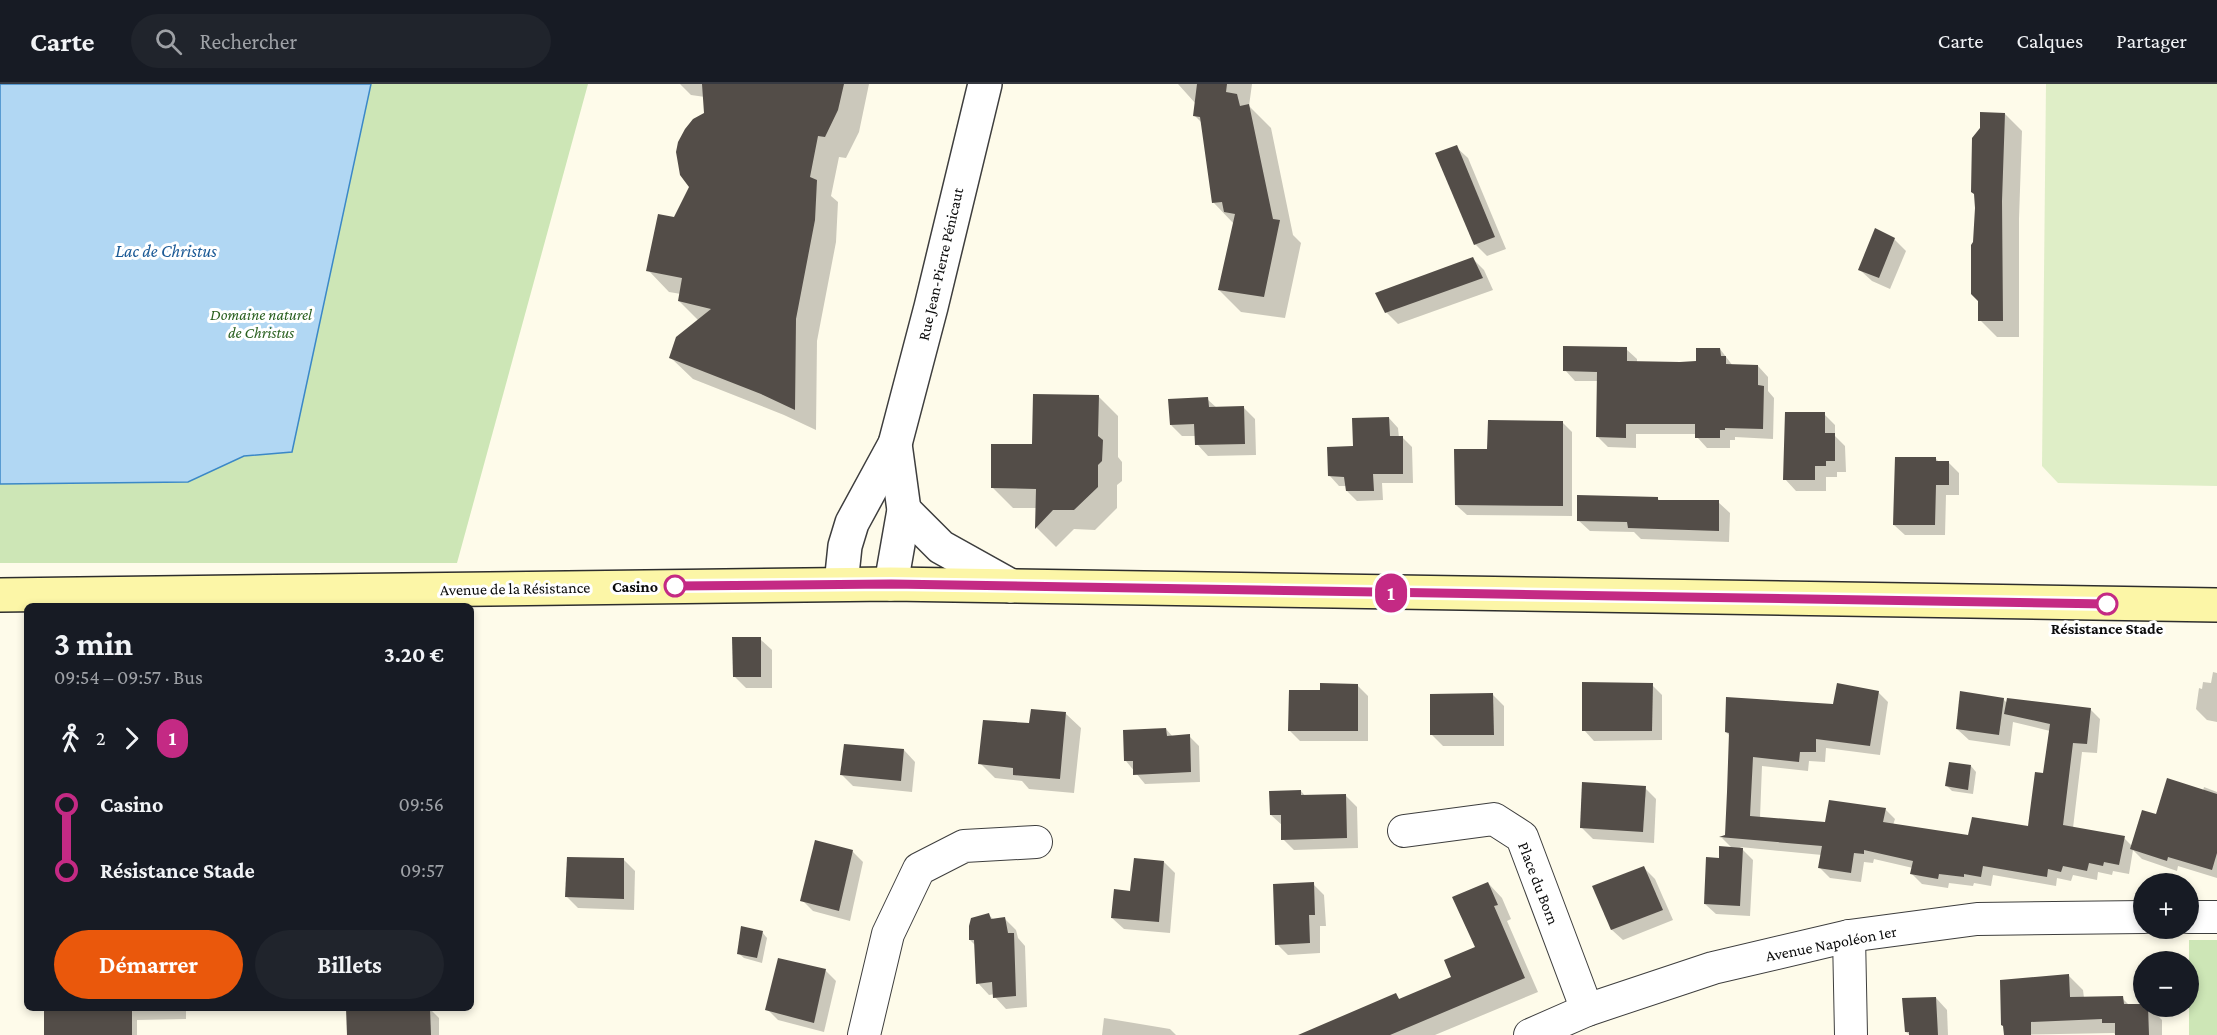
<!DOCTYPE html>
<html lang="fr">
<head>
<meta charset="utf-8">
<style>
  :root { --surface:#171b24; --page:#20242c; --text:#f1f3f6; --muted:#9ea1a6; --line:#363941; --accent:#ea580c }
  body { margin:0; font-family:"Crimson Pro",serif; background:var(--page); color:var(--text); height:100vh; display:flex; flex-direction:column; font-size:22px; white-space:nowrap }
  * { box-sizing:border-box; margin:0 }
  p { font-size:20px; color:var(--muted) }
  .icon { flex:none; width:33px; height:33px; fill:none; stroke:currentColor; stroke-width:2; stroke-linecap:round; stroke-linejoin:round }
  .map { position:relative; flex:1; overflow:hidden }
  .panel { position:absolute; left:24px; top:519px; width:450px; height:408px; display:flex; flex-direction:column; background:var(--surface); border-radius:9px; box-shadow:0 3px 9px #0003 }
  .panel>* { flex:none }
  .badge { padding:0 12px; border-radius:20px; font-size:21px; line-height:39px }
  .tools { position:absolute; left:2133px; top:789px; display:grid; gap:12px }
  .tools a { display:grid; place-items:center; width:66px; height:66px; border-radius:50%; background:var(--surface); box-shadow:0 3px 9px #0003; font-size:30px }
  .map>.badge { position:absolute; translate:-50% -50%; box-shadow:0 0 0 3px #fff }
  .legs { display:flex; align-items:center; gap:9px; height:66px; padding:0 30px; font-size:20px }
  .legs p { margin-inline-start:auto }
  .headline { display:flex; align-items:center; justify-content:space-between; height:102px; padding:0 30px }
  h1 { font-size:33px; font-weight:700; line-height:45px }
  .primary-button { display:flex; gap:12px; margin-top:auto; padding:12px 30px }
  .primary-button a { flex:1; height:69px; border-radius:36px; background:var(--accent); color:#fff; font-size:24px; font-weight:700; line-height:69px; text-align:center }
  .primary-button a+a { background:var(--page); color:var(--text) }
  ul { padding:0 30px; list-style:none }
  li { display:flex; align-items:center; gap:21px; height:66px; font-size:22px }
  li i { display:grid; place-items:center; width:9px; height:100%; margin:0 8px; background:currentColor }
  li i::after { content:''; width:15px; height:15px; margin:-8px; border:4px solid; border-radius:50%; background:var(--surface) }
  li p { margin-inline-start:auto }
  li:first-child i { background:linear-gradient(#0000 50%,currentColor 0) }
  li:last-child i { background:linear-gradient(currentColor 50%,#0000 0) }
  header { display:flex; align-items:center; gap:36px; box-sizing:border-box; height:84px; padding:0 30px; background:var(--surface); border-bottom:2px solid var(--line) }
  header strong { font-size:28px }
  nav { display:flex; gap:33px; margin-inline-start:auto; font-size:21px }
  .search { width:420px; height:54px; background:var(--page); display:flex; align-items:center; gap:15px; box-sizing:border-box; padding:0 21px; border-radius:33px; color:var(--muted); font-size:22px }
  .map>svg:first-child { display:block }
</style>
</head>
<body>
<header>
<strong>Carte</strong>
<div class="search"><svg class="icon" aria-label="search" viewBox="0 0 24 24"><circle cx="10" cy="10" r="6"/><path d="M15 15l6 6"/></svg>Rechercher</div>
<nav><a>Carte</a><a>Calques</a><a>Partager</a></nav>
</header>
<div class="map">
<svg width="2217" height="951" viewBox="0 0 2217 951">
  <rect width="100%" height="100%" fill="#fefbea"/>
  <g fill="#cde6b6">
    <path d="M0 0H588L457 479H0Z"/>
    <rect x="2189" y="856" width="28" height="95"/>
  </g>
  <path fill="#dfeec7" d="M2046 0H2217V402L2058 399 2042 382Z"/>
  <path fill="#b1d7f3" stroke="#3b88c7" stroke-width="1.5" d="M0 0H371L292 368 244 372 188 398 0 400Z"/>
  <g fill="#0003">
    <path d="M680 0H869L859 48 846 74 839 73 831 112 838 118 836 158 817 257 816 346 784 331 693 295 671 274 699 237 679 217 681 210 669 208 648 186 691 103 705 29V13L691 11Z"/>
    <path d="M1178 0H1252L1249 22 1271 44 1293 151 1301 159 1285 234 1241 228 1219 206 1234 140 1213 118 1202 39 1194 31 1196 20Z"/>
    <path d="M2005 30 2022 47 2019 135V253H1997L1980 236 1976 124Z"/>
    <path d="M1456 63 1468 74 1506 165 1487 172 1475 160Z"/>
    <path d="M1894 155 1906 167 1890 205 1872 197 1860 186Z"/>
    <path d="M1473 175 1484 186 1493 206 1398 240 1386 228Z"/>
    <path d="M1626 265 1637 275V279H1698L1720 265 1733 282H1758L1768 293V307L1774 314 1773 355 1735 353V356H1730V364H1707L1697 353V350H1636V364L1608 363 1598 353V297H1575L1565 286Z"/>
    <path d="M1098 312 1118 332V373L1122 378V397L1117 401V424L1095 446 1074 445 1056 463 1037 444V424H1013L993 404 1034 361Z"/>
    <path d="M1207 315 1217 324H1244L1255 335 1256 371 1208 372 1197 360 1196 352H1182L1171 341Z"/>
    <path d="M1824 330 1835 341V352L1845 362 1846 388H1837V393H1826V407H1796L1785 395Z"/>
    <path d="M1389 334 1398 344 1399 354 1402 353 1412 363 1413 399H1382L1383 416 1357 417 1347 407V402H1339L1330 392Z"/>
    <path d="M1562 338 1572 348V432L1467 431 1456 421 1489 366Z"/>
    <path d="M1936 375 1939 378 1949 379 1959 389V411H1946L1945 451H1905L1894 441Z"/>
    <path d="M1657 414 1660 417 1718 418 1730 429 1729 458 1641 455 1634 448 1590 447 1578 436Z"/>
    <path d="M760 555 772 566V604H746L734 592Z"/>
    <path d="M2213 588 2217 589V638L2207 636 2196 625 2199 604 2202 605 2203 598 2211 599Z"/>
    <path d="M1652 601 1662 611V656L1594 657 1584 646Z"/>
    <path d="M1358 602 1368 612V657H1300L1289 646 1321 608Z"/>
    <path d="M1878 608 1888 618 1880 671 1826 664 1825 678 1809 677 1808 687 1762 682 1760 734 1827 740 1885 725 1895 735 1893 741 1969 752 2029 744 2044 690 2050 647 2013 638 2010 662 1969 656 1957 645 2003 615 2007 619 2090 625 2100 635 2097 669 2082 668 2073 744 2124 754 2132 762 2157 732 2203 707 2204 703 2217 708V794L2178 782 2177 787 2142 775 2133 766 2129 790 2113 787 2112 791 2098 788 2097 796 2073 791 2071 797 2057 794 2056 802 1993 791 1991 802 1974 799 1973 802 1949 799 1948 804 1922 800 1912 790 1913 784 1874 775 1873 779 1864 778 1861 798 1830 794 1820 784 1822 771 1740 763 1753 776 1750 832 1716 830 1705 820 1720 775 1733 765 1722 754 1727 752 1730 652 1726 648 1835 621Z"/>
    <path d="M1493 611 1504 622V662H1443L1432 651Z"/>
    <path d="M1066 630 1081 644 1074 709 1029 705 1022 697 995 694 980 679 1031 641Z"/>
    <path d="M1166 645 1173 653 1189 652 1199 662 1200 698 1145 700 1126 677Z"/>
    <path d="M904 666 915 678 912 708 853 702 842 691Z"/>
    <path d="M1971 682 1976 688 1973 710 1952 707 1947 702Z"/>
    <path d="M1645 704 1656 715 1654 759 1593 755 1581 743Z"/>
    <path d="M1301 707 1305 712H1346L1357 723 1358 764 1294 766 1283 755V742L1271 731Z"/>
    <path d="M852 767 863 778 850 837 813 827 802 816Z"/>
    <path d="M624 776 635 787 634 826 578 824 567 813Z"/>
    <path d="M1164 778 1175 789 1170 849 1124 845 1112 834 1132 808Z"/>
    <path d="M1644 784 1655 795 1673 836 1623 856 1612 846 1594 803Z"/>
    <path d="M1488 799 1502 814 1511 835 1507 837 1538 908 1435 951H1345L1396 911 1400 916 1453 893 1477 864Z"/>
    <path d="M1313 800 1324 811 1326 842H1320V869L1288 871 1277 860Z"/>
    <path d="M989 831 994 836 1005 835 1016 846 1018 854 1025 862 1027 923 1006 925 995 913V910L989 911 978 899 976 862 970 856Z"/>
    <path d="M762 848 767 854 762 879 744 874 738 869Z"/>
    <path d="M825 886 836 897 824 948 778 936 767 925Z"/>
    <path d="M2068 891 2083 906 2084 914H2122L2130 922H2148L2162 936V951H2116L2114 949 2005 951Z"/>
    <path d="M1936 914 1947 926 1948 951H1910L1906 948Z"/>
    <path d="M45 924H186V935L137 936V951H46Z"/>
    <path d="M348 924 430 925 439 934V951H348Z"/>
    <path d="M1104 934 1170 945 1176 951H1102Z"/>
  </g>
  <g fill="#534d48">
    <path d="M702 0H844L838 26 825 53 818 52 810 93 817 96 815 136 796 235 795 326 761 310 669 274 676 253 711 225 678 217 682 194 646 187 658 130 674 133 689 103 680 91 676 68 678 58 685 45 693 35 704 29Z"/>
    <path d="M1197 0H1227L1226 8 1237 10 1240 22 1249 20 1273 135 1280 136 1264 213 1218 206 1235 130 1224 128 1222 118 1212 119 1200 33 1193 32Z"/>
    <path d="M1980 28 2005 29 2002 117 2003 237H1978V217L1971 210V161L1973 158 1975 124 1974 110 1971 108 1972 54 1980 44Z"/>
    <path d="M1457 61 1495 153 1474 161 1435 69Z"/>
    <path d="M1875 144 1895 154 1879 194 1858 186Z"/>
    <path d="M1473 173 1483 194 1385 229 1375 209Z"/>
    <path d="M1563 262 1627 263V277L1680 278 1696 277V264H1720L1721 272H1726V280L1758 281V301L1764 302 1763 345 1725 344V346H1720V354H1695V340H1626V354L1596 353 1597 288 1563 287Z"/>
    <path d="M1033 310 1099 311 1098 352 1103 356 1102 377 1098 381V403L1074 426H1053L1035 445 1036 405 991 404V360H1032Z"/>
    <path d="M1208 313 1209 323 1244 322 1245 360 1195 361 1194 340 1170 341 1168 315Z"/>
    <path d="M1785 328H1825V349H1835V377H1826V382H1815V396H1783Z"/>
    <path d="M1389 333 1390 352H1403V390H1373L1374 407H1346L1344 393 1328 392 1327 363 1353 362 1352 334Z"/>
    <path d="M1488 336 1563 337V422L1455 421 1454 365H1487Z"/>
    <path d="M1895 373H1936V377H1949V401H1936L1935 441H1893Z"/>
    <path d="M1577 411 1658 413V416H1719V447L1628 444 1627 438 1577 437Z"/>
    <path d="M732 553H761V593H733Z"/>
    <path d="M1582 598 1653 599 1652 647H1582Z"/>
    <path d="M1320 599 1358 600V647H1288L1289 606H1320Z"/>
    <path d="M1837 599 1879 607 1870 662 1816 655V668H1800L1799 678 1753 673 1750 732 1825 738 1829 716 1886 724 1883 738 1968 751 1972 733 2028 742 2035 688 2043 689 2050 640 2004 630 2007 614 2091 624 2087 660 2073 659 2063 741 2125 752 2119 781 2104 778 2103 782 2089 779 2087 787 2063 782 2061 788 2048 785 2047 793 1983 782 1981 793 1964 790V793L1939 790 1938 795 1910 790 1913 777 1864 766V770L1854 769 1851 789 1818 784 1822 762 1719 753 1725 751 1727 708 1729 649 1725 648 1726 613 1833 620Z"/>
    <path d="M1960 607 2004 614 1999 651 1956 645Z"/>
    <path d="M1493 609 1494 651H1430V610Z"/>
    <path d="M1031 625 1066 628 1060 695 1013 691V684L978 680 983 636 1029 639Z"/>
    <path d="M1166 644 1167 652 1190 650 1191 688 1133 691V677H1124L1123 646Z"/>
    <path d="M844 660 904 665 901 697 840 691Z"/>
    <path d="M1949 678 1971 681 1968 706 1945 702Z"/>
    <path d="M2167 694 2217 710V769L2212 786 2168 773 2167 777 2130 765 2142 726 2156 730Z"/>
    <path d="M1582 698 1646 702 1643 748 1580 744Z"/>
    <path d="M1301 706V711L1346 710 1347 754 1281 756V731H1270L1269 707Z"/>
    <path d="M815 756 853 766 839 827 800 817Z"/>
    <path d="M1719 762 1743 764 1740 822 1704 820 1706 773 1719 774Z"/>
    <path d="M567 773 624 774V815L565 813Z"/>
    <path d="M1134 774 1164 777 1159 838 1111 834 1114 805 1130 807Z"/>
    <path d="M1644 782 1663 826 1611 846 1592 802Z"/>
    <path d="M1314 798 1315 831H1309L1310 859 1275 861 1273 800Z"/>
    <path d="M1488 798 1498 821 1494 822 1525 894 1390 951H1298L1396 909 1399 915 1451 893 1444 876 1475 863 1452 813Z"/>
    <path d="M989 829 991 835 1005 833 1008 849H1014L1016 912 993 914 992 898 976 900 974 856H969V842L971 834Z"/>
    <path d="M741 842 763 847 757 874 737 870Z"/>
    <path d="M778 874 826 885 814 939 765 926Z"/>
    <path d="M2069 890 2070 913 2123 912 2124 920H2144V922H2148L2149 951H2115V939H2102V935L2031 938V951H2004L2003 942 2001 941 2000 896Z"/>
    <path d="M1936 913 1938 951H1909V948H1905L1902 914Z"/>
    <rect x="44" y="924" width="88" height="27"/>
    <path d="M346 924H430L431 951H347Z"/>
  </g>
  <g fill="none" stroke-linecap="round" stroke-linejoin="round">
    <g stroke="#3e3e3e" stroke-width="34">
      <g id="minor">
        <path d="M1404 747 1494 735 1522 753 1587 926"/>
        <path d="M2188 833H2217"/>
        <path d="M1849 852 1851 951"/>
        <path d="M864 951 888 850 919 785 964 762 1036 758"/>
        <path d="M1530 951 1587 926 1713 884 1849 852 1977 835 2144 833"/>
      </g>
    </g>
    <g stroke="#3e3e3e" stroke-width="36">
      <g id="tertiary">
        <path d="M904 426 941 463 1011 502"/>
        <path d="M841 500 845 462 852 439 895 360 931 223 985 0"/>
        <path d="M891 500 904 426 895 360"/>
      </g>
    </g>
    <g stroke="#2d2d2d" stroke-width="36">
      <path id="secondary" d="M0 511 891 500 2217 521"/>
    </g>
    <use href="#minor" stroke="#fff" stroke-width="32"/>
    <use href="#tertiary" stroke="#fff" stroke-width="33"/>
    <use href="#secondary" stroke="#fcf6a7" stroke-width="33"/>
  </g>
  <g fill="none" stroke-linecap="round" stroke-linejoin="round">
    <g stroke="#fff" stroke-width="14">
      <path id="line-1" d="M675 502 891 500 2107 520"/>
    </g>
    <use href="#line-1" stroke="#c42a84" stroke-width="9"/>
  </g>
  <g fill="#fff" stroke="#c42a84" stroke-width="3">
    <circle cx="675" cy="502" r="10"/>
    <circle cx="2107" cy="520" r="10"/>
  </g>
  <g text-anchor="middle" stroke-width="6" stroke-linejoin="round" paint-order="stroke">
    <g font-size="16" fill="#0b0b0b" stroke="#fff">
      <text transform="translate(940 180) rotate(-77)" y="6">Rue Jean-Pierre Pénicaut</text>
      <text transform="translate(515 504) rotate(-1)" y="6">Avenue de la Résistance</text>
      <text transform="translate(1539 799) rotate(69)" y="6">Place du Born</text>
      <text transform="translate(1831 859) rotate(-11)" y="6">Avenue Napoléon 1er</text>
    </g>
    <g font-size="16" font-style="italic" fill="#295f1f" stroke="#fff">
      <text x="261" y="236">Domaine naturel<tspan x="261" dy="18">de Christus</tspan></text>
    </g>
    <g font-size="16" font-weight="bold" fill="#0b0b0b" stroke="#fff" text-anchor="end">
      <text x="658" y="508">Casino</text>
      <text x="2107" y="550" text-anchor="middle">Résistance Stade</text>
    </g>
    <g font-size="18" font-style="italic" fill="#1b5a96" stroke="#fff">
      <text x="166" y="173">Lac de Christus</text>
    </g>
  </g>
</svg>
<div class="tools">
<a>+</a>
<a>−</a>
</div>
<b class="badge" style="left:1391px;top:509px;background:#c42a84;color:#fff">1</b>
<section class="panel">
<div class="headline"><div><h1>3 min</h1><p>09:54 – 09:57 · Bus</p></div><b>3.20 €</b></div>
<div class="legs"><svg class="icon" aria-label="walk" viewBox="0 0 24 24"><circle cx="13" cy="4" r="2"/><path d="M13 8l-2 6 4 7M11 14l-3 7M7 12l3-4h3l4 4"/></svg>2<svg class="icon" aria-label="forward" viewBox="0 0 24 24"><path d="M9 5l7 7-7 7"/></svg><b class="badge" style="background:#c42a84;color:#fff">1</b></div>
<ul>
<li><i style="color:#c42a84"></i><b>Casino</b><p>09:56</p></li>
<li><i style="color:#c42a84"></i><b>Résistance Stade</b><p>09:57</p></li>
</ul>
<div class="primary-button"><a>Démarrer</a><a>Billets</a></div>
</section>
</div>
</body>
</html>
